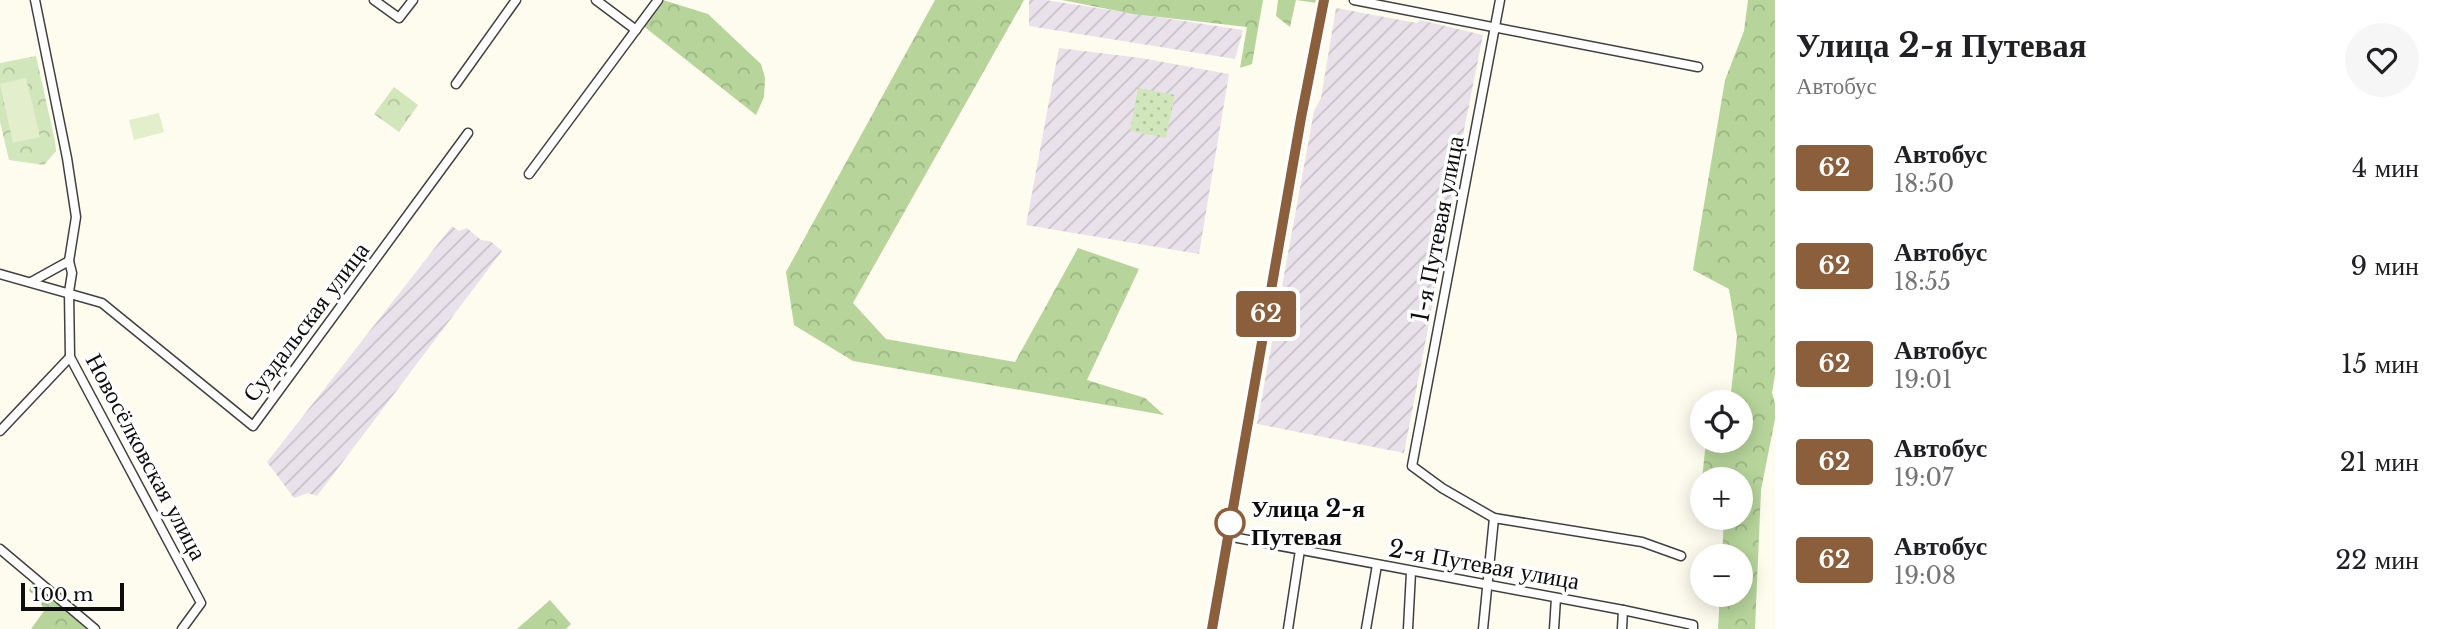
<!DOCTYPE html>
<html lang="ru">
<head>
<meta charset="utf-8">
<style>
  :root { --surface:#fff; --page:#f6f6f6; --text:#202124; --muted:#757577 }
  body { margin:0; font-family:"Libre Baskerville",serif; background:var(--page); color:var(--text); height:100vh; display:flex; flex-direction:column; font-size:26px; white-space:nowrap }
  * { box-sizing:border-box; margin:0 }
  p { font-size:23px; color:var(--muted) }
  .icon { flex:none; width:38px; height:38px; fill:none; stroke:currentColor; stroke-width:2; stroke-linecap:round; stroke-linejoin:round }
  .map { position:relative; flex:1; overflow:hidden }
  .panel { display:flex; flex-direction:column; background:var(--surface); width:665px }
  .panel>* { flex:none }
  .badge { padding:0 14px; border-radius:5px; font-size:24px; line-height:46px }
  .controls { position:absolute; left:1690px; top:390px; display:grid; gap:14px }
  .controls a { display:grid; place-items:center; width:63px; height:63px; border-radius:50%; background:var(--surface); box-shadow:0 4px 18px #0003; font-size:35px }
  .scale { position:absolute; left:21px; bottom:18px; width:103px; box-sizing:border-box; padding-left:7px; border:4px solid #0d0d0d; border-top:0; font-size:19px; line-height:24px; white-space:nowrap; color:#0d0d0d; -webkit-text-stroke:5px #fff; paint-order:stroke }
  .map>.badge { position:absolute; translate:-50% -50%; box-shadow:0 0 0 4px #fff }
  .round { display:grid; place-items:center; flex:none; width:74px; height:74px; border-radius:37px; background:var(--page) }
  .overview { display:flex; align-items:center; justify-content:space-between; height:119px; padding:0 21px }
  h1 { font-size:33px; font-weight:700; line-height:52px }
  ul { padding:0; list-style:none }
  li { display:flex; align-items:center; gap:21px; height:98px; padding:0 21px }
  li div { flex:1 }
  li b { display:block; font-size:26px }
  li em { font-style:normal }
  li .badge { min-width:77px; font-weight:700; text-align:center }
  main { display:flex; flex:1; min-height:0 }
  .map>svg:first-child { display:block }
</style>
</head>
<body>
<main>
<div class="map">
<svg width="1775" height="629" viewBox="0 0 1775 629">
  <defs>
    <pattern id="industrial-furrows" width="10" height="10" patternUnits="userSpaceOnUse" patternTransform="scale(1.75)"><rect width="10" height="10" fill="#eae2eb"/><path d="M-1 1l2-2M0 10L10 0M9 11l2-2" fill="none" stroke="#c8c1c8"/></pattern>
    <pattern id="grass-dots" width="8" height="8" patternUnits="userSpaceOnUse" patternTransform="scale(1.75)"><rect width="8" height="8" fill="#d2e6bb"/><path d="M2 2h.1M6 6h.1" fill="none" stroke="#b3c4a0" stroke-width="1.8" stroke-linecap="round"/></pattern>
    <pattern id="forest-crowns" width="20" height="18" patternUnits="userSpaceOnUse" patternTransform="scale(1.75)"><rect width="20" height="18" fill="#b7d59b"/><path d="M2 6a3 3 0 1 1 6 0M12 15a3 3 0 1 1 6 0" fill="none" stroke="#9cb684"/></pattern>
    <pattern id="park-crowns" width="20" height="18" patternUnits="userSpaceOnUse" patternTransform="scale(1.75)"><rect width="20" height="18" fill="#d2e6bb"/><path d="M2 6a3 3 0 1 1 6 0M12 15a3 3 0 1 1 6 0" fill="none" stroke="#b3c4a0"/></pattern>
  </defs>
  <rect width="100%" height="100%" fill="#fefbef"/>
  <g fill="url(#industrial-furrows)">
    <path d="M1029 0H1045L1243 30 1235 59 1029 26Z"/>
    <path d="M1336 8 1417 23 1420 20 1483 35 1462 140 1464 142 1404 453 1257 424 1314 111 1321 98Z"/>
    <path d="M1059 48 1141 58 1229 74 1199 254 1026 225Z"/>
    <path d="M452 226 459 231 467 228 481 240 490 241 502 251 317 496 308 493 294 498 267 462Z"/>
  </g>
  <path fill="url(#grass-dots)" d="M1138 88 1175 95 1166 138 1130 131Z"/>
  <g fill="url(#forest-crowns)">
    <path d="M663 0 708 14 761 64 765 78 764 97 756 115 642 25Z"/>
    <path d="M935 0H1024L853 303 886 339 1015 362 1078 248 1139 269 1087 380 1145 398 1164 415 853 361 794 325 786 272Z"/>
    <path d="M1062 0H1263L1252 64 1240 68 1247 27 1133 14Z"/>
    <path d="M1278 0H1316L1317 3 1296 0 1290 27 1276 16Z"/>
    <path d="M1748 0H1775V375L1772 393 1775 403V419L1761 490 1755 629H1718L1720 595H1741V556H1722L1724 518H1741V480H1703V508H1699L1706 441H1741V402H1730L1737 337 1729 289 1693 270 1725 80 1744 31Z"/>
    <path d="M33 580 62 608 89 629H31L44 611 39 598 29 591Z"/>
    <path d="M550 600 571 624 566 629H517Z"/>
  </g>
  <g fill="url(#park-crowns)">
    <path d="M36 56 55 141 56 151 44 165 9 160 0 122V63Z"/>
    <path d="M394 87 418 105 399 132 374 114Z"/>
  </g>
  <g fill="#e3eecc">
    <path d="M26 78 40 137 13 143 0 84Z"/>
    <path d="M159 113 164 132 134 140 129 120Z"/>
  </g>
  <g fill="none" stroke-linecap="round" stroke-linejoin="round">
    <g stroke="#404040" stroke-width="11">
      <g id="street">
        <path d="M35 0 67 158 76 217 69 261 72 273 69 292 70 357 201 603 182 629"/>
        <path d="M374 0 399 18 413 0"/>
        <path d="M596 0 636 30"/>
        <path d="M1354 0 1698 67"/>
        <path d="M1500 0 1412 466 1442 488 1494 518 1642 542 1681 556"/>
        <path d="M456 84 516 0"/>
        <path d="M529 174 658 0"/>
        <path d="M0 274 102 303 253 426 468 133"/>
        <path d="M31 282 69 261"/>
        <path d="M0 431 70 357"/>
        <path d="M1227 536 1623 610 1693 625V629"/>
        <path d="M0 549 95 629"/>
        <path d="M1288 629 1300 550"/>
        <path d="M1366 629 1377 565"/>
        <path d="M1408 629 1411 572"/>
        <path d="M1483 629 1494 518"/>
        <path d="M1554 629 1556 598"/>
        <path d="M1622 629 1623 610"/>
      </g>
    </g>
    <g stroke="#2f2f2f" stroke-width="14">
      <path id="secondary" d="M1212 629 1306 93 1324 0"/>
    </g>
    <use href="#street" stroke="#fff" stroke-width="8"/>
    <use href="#secondary" stroke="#f9efaf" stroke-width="10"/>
  </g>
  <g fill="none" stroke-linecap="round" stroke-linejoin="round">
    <g stroke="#fff" stroke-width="16">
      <path id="line" d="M1212 629 1301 118 1324 0"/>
    </g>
    <use href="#line" stroke="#8b5e3c" stroke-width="10"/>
  </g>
  <circle fill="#fff" stroke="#8b5e3c" stroke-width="3.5" cx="1230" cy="523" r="14"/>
  <g text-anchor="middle" stroke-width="7" stroke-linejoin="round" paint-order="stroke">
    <g font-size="24" fill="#0d0d0d" stroke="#fff">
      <text transform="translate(1438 229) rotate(-79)" y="8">1-я Путевая улица</text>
      <text transform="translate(306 322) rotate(-53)" y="8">Суздальская улица</text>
      <text transform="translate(146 457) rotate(62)" y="8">Новосёлковская улица</text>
      <text transform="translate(1484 565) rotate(10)" y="8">2-я Путевая улица</text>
    </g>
    <g font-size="24" font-weight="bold" fill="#0d0d0d" stroke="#fff" text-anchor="start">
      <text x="1251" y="517">Улица 2-я<tspan x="1251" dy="28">Путевая</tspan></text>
    </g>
  </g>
</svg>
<div class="controls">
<a><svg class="icon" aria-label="locate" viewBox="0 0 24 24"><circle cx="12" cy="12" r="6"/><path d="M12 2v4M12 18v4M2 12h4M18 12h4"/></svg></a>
<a>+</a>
<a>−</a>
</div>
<div class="scale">100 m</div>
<b class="badge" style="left:1266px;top:314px;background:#8b5e3c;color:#fff">62</b>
</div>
<section class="panel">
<div class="overview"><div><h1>Улица 2-я Путевая</h1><p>Автобус</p></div><a class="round"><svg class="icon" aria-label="heart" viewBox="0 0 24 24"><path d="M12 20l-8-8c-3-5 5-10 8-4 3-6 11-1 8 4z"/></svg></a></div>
<ul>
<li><span class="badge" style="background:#8b5e3c;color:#fff">62</span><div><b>Автобус</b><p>18:50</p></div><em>4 мин</em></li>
<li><span class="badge" style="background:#8b5e3c;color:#fff">62</span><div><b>Автобус</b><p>18:55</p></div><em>9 мин</em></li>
<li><span class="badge" style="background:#8b5e3c;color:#fff">62</span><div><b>Автобус</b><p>19:01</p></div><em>15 мин</em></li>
<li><span class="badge" style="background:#8b5e3c;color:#fff">62</span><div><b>Автобус</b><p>19:07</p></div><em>21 мин</em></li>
<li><span class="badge" style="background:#8b5e3c;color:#fff">62</span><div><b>Автобус</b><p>19:08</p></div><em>22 мин</em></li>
</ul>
</section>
</main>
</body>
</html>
